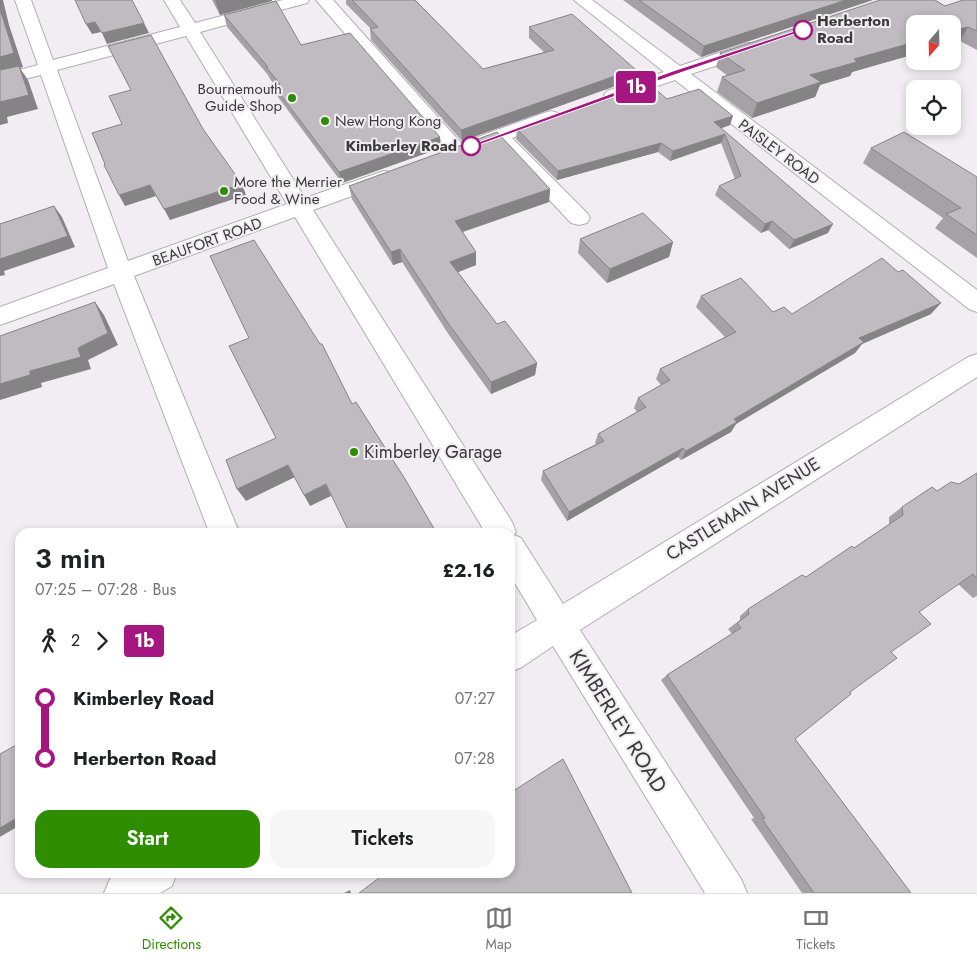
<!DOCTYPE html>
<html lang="en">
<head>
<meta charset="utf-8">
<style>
  :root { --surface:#fff; --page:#f6f6f6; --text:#202124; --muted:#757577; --line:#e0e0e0; --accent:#2e8d00 }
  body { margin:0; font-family:Jost,sans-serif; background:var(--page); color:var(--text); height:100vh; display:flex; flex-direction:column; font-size:19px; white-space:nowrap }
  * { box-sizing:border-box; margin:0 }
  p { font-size:16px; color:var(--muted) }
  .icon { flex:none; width:28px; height:28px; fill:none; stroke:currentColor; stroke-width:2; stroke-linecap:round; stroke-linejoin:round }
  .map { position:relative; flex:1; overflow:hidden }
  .drawer { position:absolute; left:15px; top:528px; width:500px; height:350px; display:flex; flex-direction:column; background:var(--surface); border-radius:15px; box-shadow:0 2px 8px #0003 }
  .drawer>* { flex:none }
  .badge { padding:0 10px; border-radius:4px; font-size:18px; line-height:32px }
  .needle { width:32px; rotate:200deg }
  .buttons { position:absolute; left:906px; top:15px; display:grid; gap:10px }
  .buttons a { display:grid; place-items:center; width:55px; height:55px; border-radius:10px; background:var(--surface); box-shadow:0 2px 8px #0003; font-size:25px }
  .map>.badge { position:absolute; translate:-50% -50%; box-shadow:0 0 0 2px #fff }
  .legs { display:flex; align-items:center; gap:8px; height:55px; padding:0 20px; font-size:16px }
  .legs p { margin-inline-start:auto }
  .summary { display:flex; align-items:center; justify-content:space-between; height:85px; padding:0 20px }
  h1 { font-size:28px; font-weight:600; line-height:38px }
  .primary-button { display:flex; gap:10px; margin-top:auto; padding:10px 20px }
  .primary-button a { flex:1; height:58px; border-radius:15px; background:var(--accent); color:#fff; font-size:20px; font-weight:600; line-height:58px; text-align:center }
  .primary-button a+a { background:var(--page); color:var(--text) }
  ul { padding:0 20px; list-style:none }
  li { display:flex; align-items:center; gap:18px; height:60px; font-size:19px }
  li i { display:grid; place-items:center; width:8px; height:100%; margin:0 6px; background:currentColor }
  li i::after { content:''; width:12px; height:12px; margin:-6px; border:4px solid; border-radius:50%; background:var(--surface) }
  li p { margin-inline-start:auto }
  li:first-child i { background:linear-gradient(#0000 50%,currentColor 0) }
  li:last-child i { background:linear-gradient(currentColor 50%,#0000 0) }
  .tab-bar { display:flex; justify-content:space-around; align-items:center; height:70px; border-top:1px solid var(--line); background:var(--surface); font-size:14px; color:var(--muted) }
  .tab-bar a { display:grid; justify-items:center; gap:2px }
  .tab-bar .on { color:var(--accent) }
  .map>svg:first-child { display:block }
</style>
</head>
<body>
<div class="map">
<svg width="977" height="893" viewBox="0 0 977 893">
  <rect width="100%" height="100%" fill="#f2edf3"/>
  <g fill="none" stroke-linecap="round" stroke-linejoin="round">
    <g stroke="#b2adb3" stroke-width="2">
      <g id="minor">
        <path d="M15 0H31L53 60 180 27 164 0H180L195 23 283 0H309L307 3 200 32 305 198 384 171 391 172 394 177 391 182 313 210 512 522 516 532 514 535 521 538 563 604 968 357 977 354V377L580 630 741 879 747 893H705L553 646 522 667 510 672V636L537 620 510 575V532H485L295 217 134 276 239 532H209L114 284 0 325V307L108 268 41 75 0 85V75L38 65ZM186 36 287 204 128 261 57 70Z"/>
        <path d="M316 0H333L461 143 544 113 551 111 558 113 560 117 558 121 512 138 587 213 590 218 587 223 579 225 571 223 496 143C482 148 464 159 450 155Z"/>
        <path d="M574 0H592L680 66 748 43H760L762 47 760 51 691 74 977 290V312L969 309 675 80 619 99 613 100 607 99 604 95 607 91 664 72Z"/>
        <path d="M121 872H177L172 886 160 893H104L110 879Z"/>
      </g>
    </g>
    <use href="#minor" fill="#fff" fill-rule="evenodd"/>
  </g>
  <g fill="#a5a1a6">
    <path d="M212 0H272V1L220 15Z"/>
    <path d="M346 0H415L483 69 544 52 529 38V27L635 69 632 80 462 141 371 40 370 29H371L346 4Z"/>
    <path d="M623 0H873L701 57Z"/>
    <path d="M977 0V50L960 41 852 72 850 76 820 85 815 97 752 118 717 92 722 77 728 76 716 67 720 53 945 6Z"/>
    <path d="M224 15 301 45 440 137 441 148 342 183 278 97 274 86 275 85 270 79 268 75 227 27Z"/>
    <path d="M667 99 730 125 721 128 828 233 789 249 768 230 761 233 715 195 719 186 735 179 721 143 670 161 658 152 557 180 516 139 517 129Z"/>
    <path d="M871 148 977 177V258L935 228 943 218 863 163Z"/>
    <path d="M349 186 550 189 549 202 463 232 476 265 458 272 497 324 537 363 535 375 491 394 449 335 402 262 393 265 352 199Z"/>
    <path d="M580 239 673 242 669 257 607 283 578 253Z"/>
    <path d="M701 296 773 312 792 314H931L862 344 855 353 736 424 731 432 681 460 678 457 567 521 541 480 543 471 596 444 595 443 598 434 637 412 634 408 638 398 661 385 656 379 660 369 725 337 696 307Z"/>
    <path d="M977 473V596L973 598 958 584 919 612 891 652 850 692 795 739 911 893H802L751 819 754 818 661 680 667 675 732 634 728 629 740 620V616L748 609 806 577 854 548 889 524V517L902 507 937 491 959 484Z"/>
  </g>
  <g fill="#868387">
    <path d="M0 0H3L9 25 23 67 20 68 28 80 38 109 7 117 8 123 0 125Z"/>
    <path d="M215 0H272V1L220 15Z"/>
    <path d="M846 0H873L701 57 704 46Z"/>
    <path d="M95 22 101 32 92 34 86 24Z"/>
    <path d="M144 23 149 33 107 44 102 33Z"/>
    <path d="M968 27 960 41 952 43V31Z"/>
    <path d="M915 42V54L852 72 850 76 820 85 815 97 752 118 757 103 810 75 854 59Z"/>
    <path d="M635 69 632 80 462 141 461 130Z"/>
    <path d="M733 116 730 125 711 132 714 122Z"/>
    <path d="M725 134 721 143 670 161 673 151Z"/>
    <path d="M440 137 441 148 342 183 339 172Z"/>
    <path d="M661 143 658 152 557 180 558 171Z"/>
    <path d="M242 184 246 195 170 220 164 209Z"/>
    <path d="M150 185 156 196 125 206 119 195Z"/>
    <path d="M550 189 549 202 456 234 455 221Z"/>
    <path d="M54 206 62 217 75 247 4 271 5 275 0 276V259Z"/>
    <path d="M772 221 768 230 761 233 765 224Z"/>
    <path d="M833 224 828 233 789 249 794 240Z"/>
    <path d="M673 242 669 257 607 283 610 269Z"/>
    <path d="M400 249 402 262 393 265 391 252Z"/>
    <path d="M476 252V265L451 275 450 262Z"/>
    <path d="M95 302 104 315 118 345 88 360 91 369 41 383 42 387 0 400V384L30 371 78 348Z"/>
    <path d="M941 303 931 314 862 344 855 353 736 424 731 432 681 460 686 451 859 338Z"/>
    <path d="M537 363 535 375 491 394V382Z"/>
    <path d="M683 448 678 457 567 521 569 512Z"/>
    <path d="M288 465 295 477 246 501 237 489Z"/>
    <path d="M326 484 331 496 310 506 304 495Z"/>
    <path d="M20 816V825L0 837V828Z"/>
    <path d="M350 890 351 893H344Z"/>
  </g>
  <g fill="#c0bbc1" stroke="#868387">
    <path d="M75 0H132L144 23 102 33 95 22 86 24Z"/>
    <path d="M352 0H415L483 69 554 50 529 27 572 14 635 69 461 130 370 29 378 27Z"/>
    <path d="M639 0H846L704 46Z"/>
    <path d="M880 0H935L945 6 963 0H977V31L968 27 952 31V24H915V42L854 59 857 62 810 75 821 82 757 103 722 77 745 70 720 53Z"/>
    <path d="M276 1 301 45 350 33 440 137 339 172 274 86 280 84 266 67H268L224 15Z"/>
    <path d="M0 9 14 53 0 57Z"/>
    <path d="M151 35 203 129 242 184 164 209 150 185 119 195 104 165 105 164 92 133 122 124 109 96 131 90 108 46Z"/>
    <path d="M19 66 29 95 0 102V70Z"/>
    <path d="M647 82 667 99 699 89 733 116 714 122 833 224 794 240 772 221 765 224 719 186 741 176 725 134 673 151 661 143 558 171 517 129Z"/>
    <path d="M497 132 550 189 455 221 476 252 450 262 497 324 505 321 537 363 491 382 448 323 400 249 391 252 349 186Z"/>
    <path d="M904 132 977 177V235L946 214 961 208 871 148Z"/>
    <path d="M54 206 68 236 0 259V224Z"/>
    <path d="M643 213 673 242 610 269 580 239Z"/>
    <path d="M254 240 320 344H322L352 404 356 402 405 479 436 532H349L326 484 304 495 288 465 237 489 226 460 276 438 229 346 249 338 210 256Z"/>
    <path d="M882 258 898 272 903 270 941 303 859 338 864 342 734 419 737 422 686 451 683 448 569 512 543 471 604 441 598 434 646 407 638 398 670 380 660 369 736 332 701 296 741 278 773 312 784 307 792 314Z"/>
    <path d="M95 302 108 333 78 348 81 357 30 371V375L0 384V336Z"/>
    <path d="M977 473V578L973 574 919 612 931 624 891 652 897 658 850 692 851 694 795 739 911 893H814L762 819 765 818 667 675 741 628 737 623 749 614 748 609 802 575 806 577 852 546 854 548 903 515 902 507 932 487 937 491 951 482 959 484Z"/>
    <path d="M20 743V816L0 828V754Z"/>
    <path d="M563 759 632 893H359L387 872H510V793Z"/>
  </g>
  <path fill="#a61680" stroke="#fff" d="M801 29 806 30 677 74 473 147 468 146 673 71Z"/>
  <g fill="#fff" stroke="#a61680" stroke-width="2.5">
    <circle cx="803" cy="30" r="9"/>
    <circle cx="471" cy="146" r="9"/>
  </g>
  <g fill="#2e8d00" stroke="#f2edf3" stroke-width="2">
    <circle cx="292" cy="98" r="5"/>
    <circle cx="325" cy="121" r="5"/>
    <circle cx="224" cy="191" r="5"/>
    <circle cx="354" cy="452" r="5"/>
  </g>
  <g text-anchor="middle" stroke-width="4" stroke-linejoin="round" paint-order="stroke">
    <g font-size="15" font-weight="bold" fill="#3b393c" stroke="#f2edf3" text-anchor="start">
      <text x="817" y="26">Herberton<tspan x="817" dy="17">Road</tspan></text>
      <text x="457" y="151" text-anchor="end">Kimberley Road</text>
    </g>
    <g font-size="15" fill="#3b393c" stroke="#f2edf3" text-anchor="start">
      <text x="282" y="94" text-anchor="end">Bournemouth<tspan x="282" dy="17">Guide Shop</tspan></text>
      <text x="335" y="126">New Hong Kong</text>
      <text x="234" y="187">More the Merrier<tspan x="234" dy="17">Food &amp; Wine</tspan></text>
    </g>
    <g font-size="15" fill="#3b393c" stroke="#f2edf3">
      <text transform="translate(779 152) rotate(37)" y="5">PAISLEY ROAD</text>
      <text transform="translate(207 242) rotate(-20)" y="5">BEAUFORT ROAD</text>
    </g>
    <g font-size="18" fill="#3b393c" stroke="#f2edf3" text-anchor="start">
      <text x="364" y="458">Kimberley Garage</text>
    </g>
    <g font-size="18" fill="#3b393c" stroke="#f2edf3">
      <text transform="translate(743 509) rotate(-32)" y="6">CASTLEMAIN AVENUE</text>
    </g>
    <g font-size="21" fill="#3b393c" stroke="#f2edf3">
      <text transform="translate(618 721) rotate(58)" y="7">KIMBERLEY ROAD</text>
    </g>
  </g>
</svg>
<div class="buttons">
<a><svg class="needle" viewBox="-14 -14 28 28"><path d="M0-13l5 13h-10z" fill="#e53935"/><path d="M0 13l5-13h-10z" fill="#757577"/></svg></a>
<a><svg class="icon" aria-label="locate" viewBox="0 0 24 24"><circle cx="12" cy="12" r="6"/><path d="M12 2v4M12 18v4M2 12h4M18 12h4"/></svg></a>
</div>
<b class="badge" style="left:636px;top:87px;background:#a61680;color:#fff">1b</b>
<section class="drawer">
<div class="summary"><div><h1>3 min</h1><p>07:25 – 07:28 · Bus</p></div><b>£2.16</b></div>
<div class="legs"><svg class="icon" aria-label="walk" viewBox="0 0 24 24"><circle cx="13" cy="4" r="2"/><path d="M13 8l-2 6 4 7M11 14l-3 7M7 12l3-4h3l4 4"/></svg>2<svg class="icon" aria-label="forward" viewBox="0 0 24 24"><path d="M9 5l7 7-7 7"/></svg><b class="badge" style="background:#a61680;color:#fff">1b</b></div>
<ul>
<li><i style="color:#a61680"></i><b>Kimberley Road</b><p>07:27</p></li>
<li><i style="color:#a61680"></i><b>Herberton Road</b><p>07:28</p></li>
</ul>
<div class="primary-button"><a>Start</a><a>Tickets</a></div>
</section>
</div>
<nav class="tab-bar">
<a class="on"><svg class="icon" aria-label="directions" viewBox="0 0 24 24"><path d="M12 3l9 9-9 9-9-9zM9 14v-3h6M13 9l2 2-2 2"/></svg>Directions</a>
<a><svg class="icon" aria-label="map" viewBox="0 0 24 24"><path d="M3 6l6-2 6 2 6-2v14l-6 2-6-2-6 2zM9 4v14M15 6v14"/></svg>Map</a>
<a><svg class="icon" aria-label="tickets" viewBox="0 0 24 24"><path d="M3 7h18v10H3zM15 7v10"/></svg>Tickets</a>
</nav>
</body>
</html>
